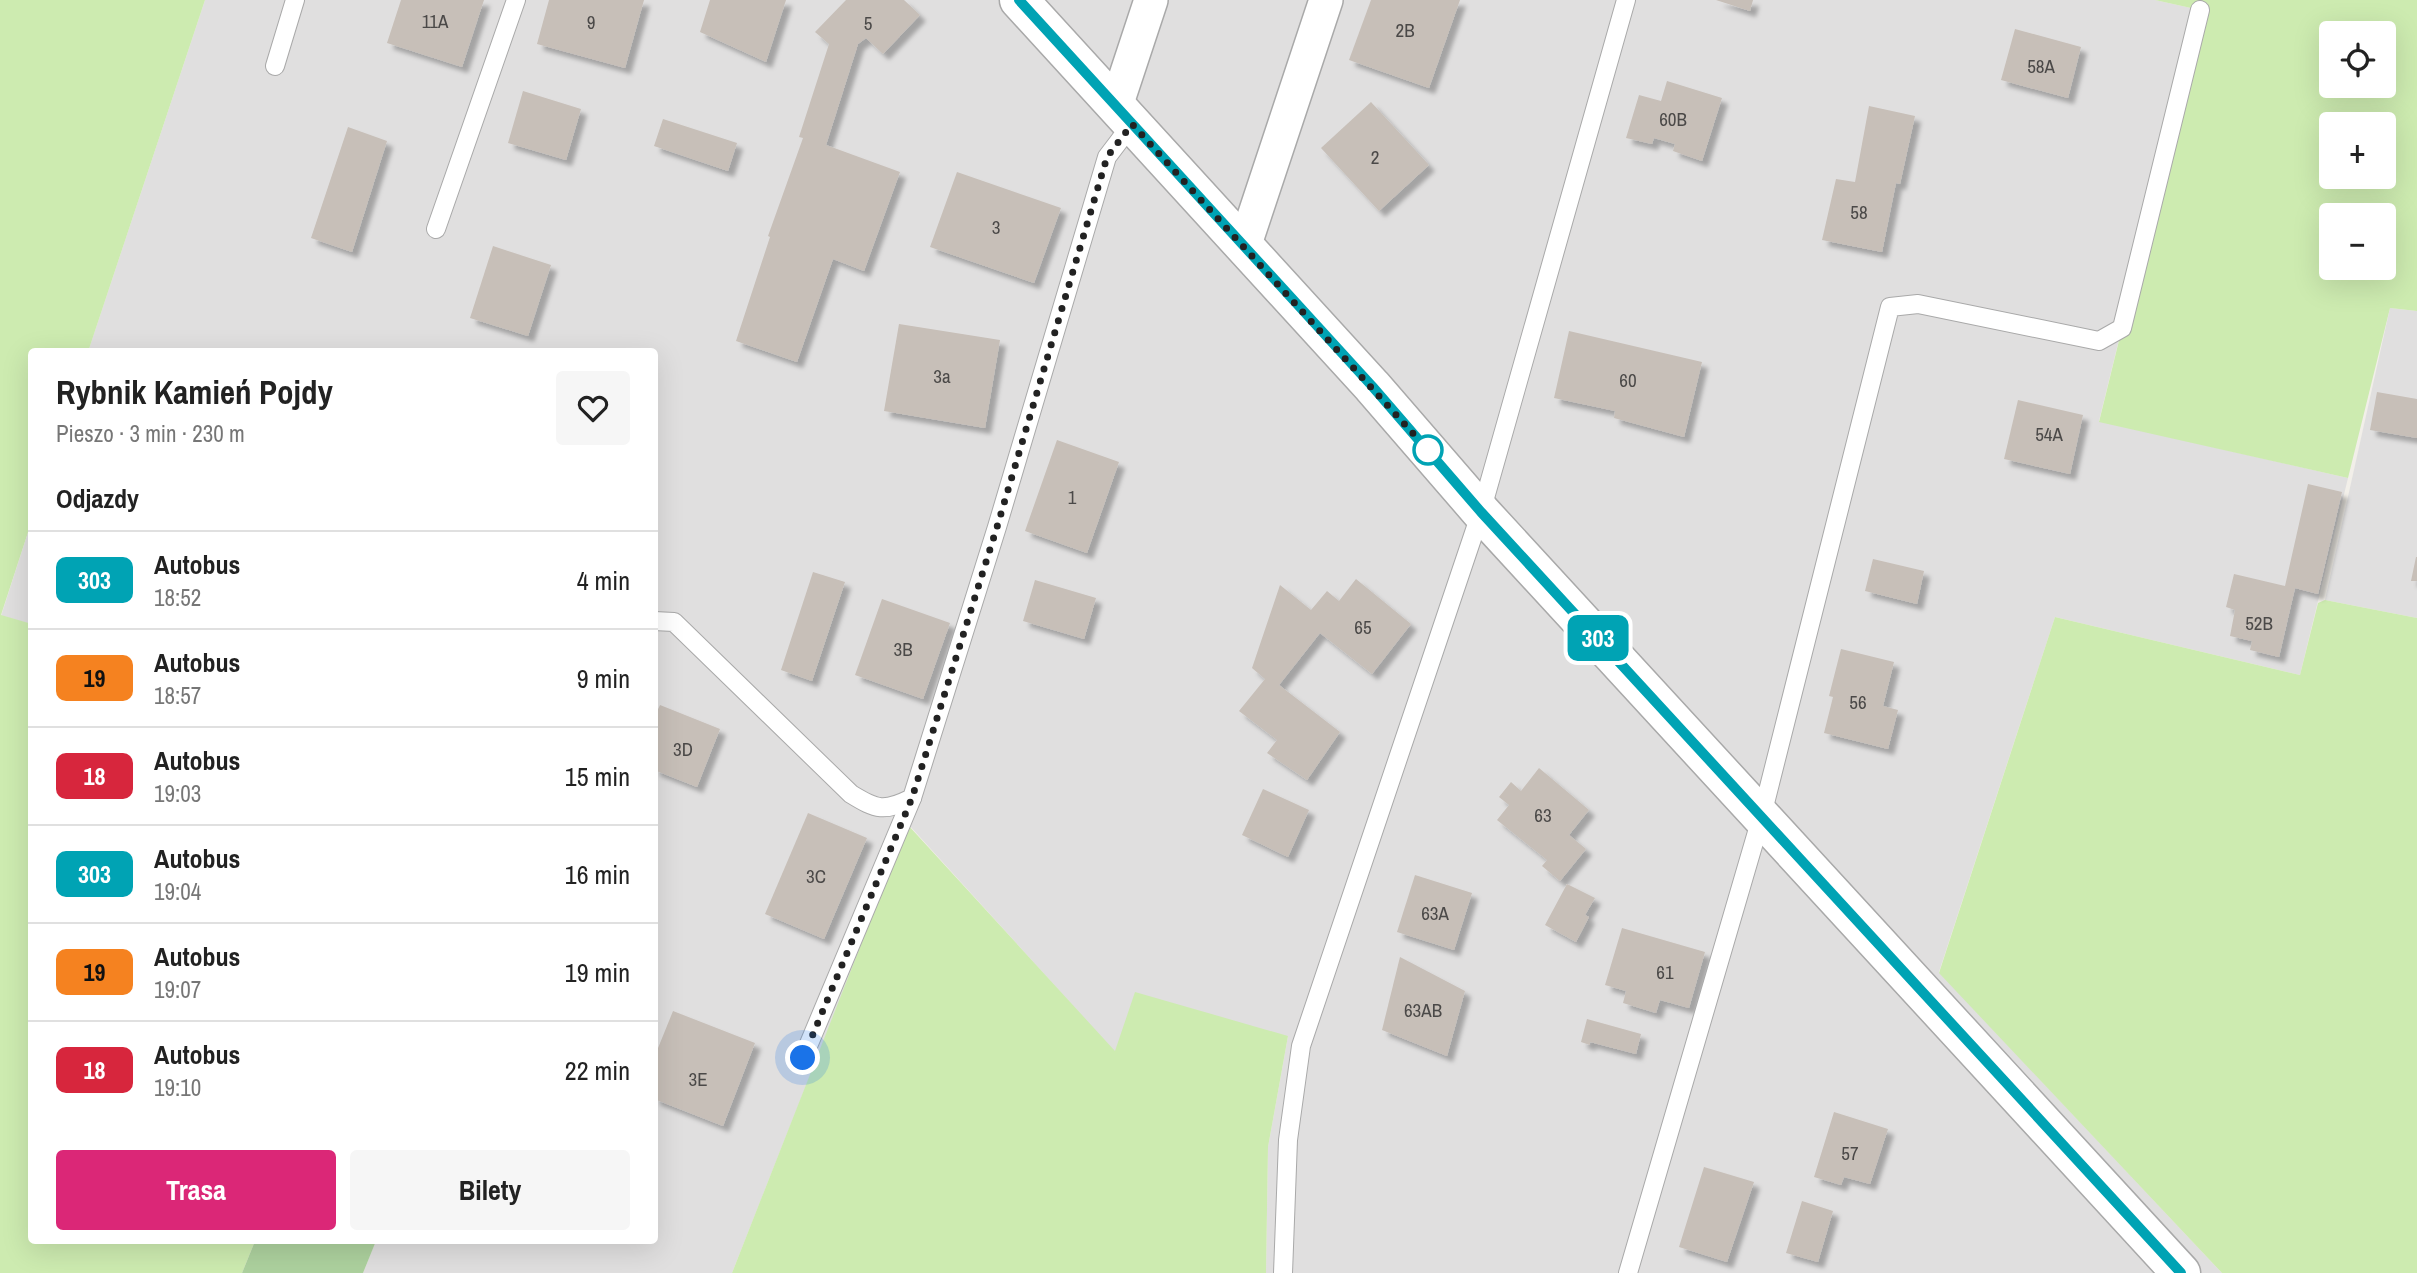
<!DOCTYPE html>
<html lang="pl">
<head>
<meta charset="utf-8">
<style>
  :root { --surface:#fff; --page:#f6f6f6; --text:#222; --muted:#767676; --line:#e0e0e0; --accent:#db2777 }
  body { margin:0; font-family:"Archivo Narrow",sans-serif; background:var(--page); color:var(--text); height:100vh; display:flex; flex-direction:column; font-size:26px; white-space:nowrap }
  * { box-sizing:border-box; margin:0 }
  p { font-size:23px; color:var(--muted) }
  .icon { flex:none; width:38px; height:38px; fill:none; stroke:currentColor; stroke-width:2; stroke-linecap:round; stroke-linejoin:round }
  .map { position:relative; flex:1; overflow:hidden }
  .sheet { position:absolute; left:28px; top:348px; width:630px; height:896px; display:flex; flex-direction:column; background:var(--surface); border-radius:7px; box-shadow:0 7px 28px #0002 }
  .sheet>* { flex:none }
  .badge { padding:0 14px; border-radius:10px; font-size:24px; line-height:46px }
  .controls { position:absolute; left:2319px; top:21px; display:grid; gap:14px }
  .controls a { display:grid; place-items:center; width:77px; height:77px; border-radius:7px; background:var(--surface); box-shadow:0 7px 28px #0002; font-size:35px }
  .you { position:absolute; width:35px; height:35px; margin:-18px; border:5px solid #fff; border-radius:50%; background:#1a73e8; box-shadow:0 0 0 10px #1a73e833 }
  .map>.badge { position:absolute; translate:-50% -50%; box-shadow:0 0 0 4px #fff }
  h2 { padding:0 28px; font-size:26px; line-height:63px }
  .round { display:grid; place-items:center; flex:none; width:74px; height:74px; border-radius:7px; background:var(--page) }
  .headline { display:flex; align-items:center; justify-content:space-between; height:119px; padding:0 28px }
  h1 { font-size:33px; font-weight:700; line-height:52px }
  .cta { display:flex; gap:14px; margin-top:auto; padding:14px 28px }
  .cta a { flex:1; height:80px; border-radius:7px; background:var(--accent); color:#fff; font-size:28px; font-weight:700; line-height:80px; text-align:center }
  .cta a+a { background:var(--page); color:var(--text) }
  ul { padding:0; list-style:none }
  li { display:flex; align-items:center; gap:21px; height:98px; padding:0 28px; border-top:2px solid var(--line) }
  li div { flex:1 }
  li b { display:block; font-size:26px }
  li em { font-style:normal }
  li .badge { min-width:77px; font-weight:700; text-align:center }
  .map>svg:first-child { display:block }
</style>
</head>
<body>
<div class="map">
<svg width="2417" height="1273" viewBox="0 0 2417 1273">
  <defs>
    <filter id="shadow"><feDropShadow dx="6" dy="6" stdDeviation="2" flood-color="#0004"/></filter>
  </defs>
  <rect width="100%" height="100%" fill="#f2efe9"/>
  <g fill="#e0dfdf">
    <path d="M205 0H2155L2200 10 2099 421 2348 478 2300 675 2055 617 1939 972 2222 1273H1266L1268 1147 1288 1036 1115 1052 909 825 732 1273H363L376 1241H654V352H88Z"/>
    <path d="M2390 308 2417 311V618L2325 600Z"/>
    <path d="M31 523V624L1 616Z"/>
  </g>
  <g fill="#cdebb0" fill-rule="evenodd">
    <path d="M0 0H205L88 352H32L31 523 1 615 32 624V1241H255L242 1273H0Z"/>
    <path d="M2155 0H2417V311L2390 308 2348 478 2099 422 2200 10ZM2331 33H2384V86H2331ZM2331 124H2384V177H2331ZM2331 215H2384V268H2331Z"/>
    <path d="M2325 600 2417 618V1273H2222L1939 973 2055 617 2300 675 2318 603Z"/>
    <path d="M908 825 1115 1051 1135 992 1288 1036 1268 1147 1266 1273H732Z"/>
  </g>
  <path fill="#add19e" d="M255 1241H376L363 1273H242Z"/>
  <g fill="#c7bfb8" filter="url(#shadow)">
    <path d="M401 0H484L462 67 387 43Z"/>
    <path d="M549 0H644L625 68 537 44Z"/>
    <path d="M710 0H786L766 62 700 32Z"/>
    <path d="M846 0H904L920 15 883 54 866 38 858 44 826 145 900 172 864 271 833 259 797 362 736 341 770 237 768 236 803 138 799 137 829 44 815 32Z"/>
    <path d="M1371 0H1460L1429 88 1349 60Z"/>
    <path d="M1716 0H1753L1750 11Z"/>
    <path d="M2015 29 2081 47 2068 98 2001 80Z"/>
    <path d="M1667 81 1722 98 1702 161 1673 151 1675 144 1654 138 1652 144 1626 138 1639 95 1661 101Z"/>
    <path d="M523 91 581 109 566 160 508 143Z"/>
    <path d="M1371 102 1429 165 1379 211 1321 148Z"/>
    <path d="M1869 106 1915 116 1900 184 1896 183 1882 252 1822 240 1836 179 1855 182Z"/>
    <path d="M663 119 737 143 728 171 654 146Z"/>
    <path d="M348 127 387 141 352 252 311 238Z"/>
    <path d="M957 172 1061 208 1034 283 930 247Z"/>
    <path d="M493 246 551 265 528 336 470 318Z"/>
    <path d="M899 324 1000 340 985 428 884 411Z"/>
    <path d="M1569 331 1702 362 1684 437 1614 418 1615 411 1554 398Z"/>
    <path d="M2377 392 2417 399V438L2370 430Z"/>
    <path d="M2018 400 2083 415 2070 474 2004 459Z"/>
    <path d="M1057 440 1119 462 1087 553 1025 531Z"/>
    <path d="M2308 484 2342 492 2318 594 2295 588 2279 657 2250 650 2252 641 2230 636 2235 610 2226 607 2234 574 2285 586Z"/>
    <path d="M2416 557H2417V581H2411Z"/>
    <path d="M1873 559 1924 571 1917 604 1865 591Z"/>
    <path d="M813 572 845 582 812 681 781 670Z"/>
    <path d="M1356 579 1411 624 1372 674 1320 633 1279 685 1340 732 1307 780 1267 753 1277 740 1239 711 1265 679 1252 668 1280 585 1311 610 1327 591 1339 601Z"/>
    <path d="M1035 580 1096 598 1084 639 1023 621Z"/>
    <path d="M882 599 950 623 923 699 855 675Z"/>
    <path d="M1841 649 1894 662 1883 706 1898 710 1888 749 1824 733 1833 697 1829 696Z"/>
    <path d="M660 705 720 729 697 787 654 770V718Z"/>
    <path d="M1539 768 1589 810 1569 835 1586 849 1560 881 1542 866 1547 860 1497 820 1509 805 1499 797 1511 782 1521 791Z"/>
    <path d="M1263 789 1309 810 1288 857 1242 835Z"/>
    <path d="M808 813 867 838 824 939 765 914Z"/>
    <path d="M1415 875 1472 893 1454 950 1397 932Z"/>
    <path d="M1567 884 1595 898 1585 915 1589 917 1576 942 1545 925Z"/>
    <path d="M1622 928 1705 952 1689 1008 1660 1000 1656 1013 1623 1003 1626 991 1605 985Z"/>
    <path d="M1400 957 1465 991 1447 1056 1382 1030Z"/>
    <path d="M673 1011 755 1043 723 1126 654 1099V1058Z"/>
    <path d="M1587 1019 1641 1034 1636 1054 1590 1042V1045L1581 1042Z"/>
    <path d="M1834 1112 1888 1129 1870 1184 1844 1177 1841 1185 1814 1177Z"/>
    <path d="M1704 1167 1754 1182 1727 1262 1679 1247Z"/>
    <path d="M1802 1201 1833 1211 1818 1262 1786 1253Z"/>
  </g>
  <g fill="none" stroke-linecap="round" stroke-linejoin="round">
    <g stroke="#a9a9a9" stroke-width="20">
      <g id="service">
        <path d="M275 66 295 0"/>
        <path d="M436 229 516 0"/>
        <path d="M654 621 674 622 851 794C877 810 884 812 912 798L997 527 1107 157 1132 124"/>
        <path d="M803 1058 912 798"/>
        <path d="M1283 1273 1288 1140 1301 1046 1481 512 1626 0"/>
        <path d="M1628 1273 1762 815 1890 307 1918 304 2099 341 2122 328 2200 10"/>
      </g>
    </g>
    <g stroke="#a9a9a9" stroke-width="36">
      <g id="minor">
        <path d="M1116 106 1151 0"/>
        <path d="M1244 247 1326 0"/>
      </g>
    </g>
    <g stroke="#a9a9a9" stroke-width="41">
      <path id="tertiary" d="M1019 0 1372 386 1481 512 2181 1273"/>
    </g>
    <use href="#service" stroke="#fff" stroke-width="18"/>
    <use href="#minor" stroke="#fff" stroke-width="33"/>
    <use href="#tertiary" stroke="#fff" stroke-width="38"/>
  </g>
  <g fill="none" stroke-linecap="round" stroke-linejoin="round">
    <g stroke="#fff" stroke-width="16">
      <path id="line" d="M1019 0 1372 386 1481 512 2181 1273"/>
    </g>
    <use href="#line" stroke="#00a3b4" stroke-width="10"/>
    <path stroke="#222" stroke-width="7" stroke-dasharray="0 12.6" d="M803 1058 912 798 997 527 1107 157 1132 124 1428 450"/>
  </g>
  <circle fill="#fff" stroke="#00a3b4" stroke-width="3.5" cx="1428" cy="450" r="14"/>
  <g text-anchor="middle" stroke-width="6" stroke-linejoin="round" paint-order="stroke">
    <g font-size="19" fill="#4b4948">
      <text x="435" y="28">11A</text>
      <text x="591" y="29">9</text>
      <text x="868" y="30">5</text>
      <text x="1405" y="37">2B</text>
      <text x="2041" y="73">58A</text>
      <text x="1673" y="126">60B</text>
      <text x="1375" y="164">2</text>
      <text x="1859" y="219">58</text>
      <text x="996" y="234">3</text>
      <text x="942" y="383">3a</text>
      <text x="1628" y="387">60</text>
      <text x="2049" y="441">54A</text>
      <text x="1072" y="504">1</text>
      <text x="2259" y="630">52B</text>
      <text x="1363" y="634">65</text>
      <text x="903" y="656">3B</text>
      <text x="1858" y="709">56</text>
      <text x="683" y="756">3D</text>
      <text x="1543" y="822">63</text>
      <text x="816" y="883">3C</text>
      <text x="1435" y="920">63A</text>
      <text x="1665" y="979">61</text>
      <text x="1423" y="1017">63AB</text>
      <text x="698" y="1086">3E</text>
      <text x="1850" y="1160">57</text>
    </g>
  </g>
</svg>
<div class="controls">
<a><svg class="icon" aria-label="locate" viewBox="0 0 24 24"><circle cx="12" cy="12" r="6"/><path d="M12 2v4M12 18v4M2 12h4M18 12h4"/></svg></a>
<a>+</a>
<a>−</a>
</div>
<div class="you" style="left:803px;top:1058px"></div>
<b class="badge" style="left:1598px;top:638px;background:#00a3b4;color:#fff">303</b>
<section class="sheet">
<div class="headline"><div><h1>Rybnik Kamień Pojdy</h1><p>Pieszo · 3 min · 230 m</p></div><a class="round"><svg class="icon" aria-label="heart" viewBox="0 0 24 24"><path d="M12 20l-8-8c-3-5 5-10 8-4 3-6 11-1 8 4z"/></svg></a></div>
<h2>Odjazdy</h2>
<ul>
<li><span class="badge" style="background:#00a3b4;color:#fff">303</span><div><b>Autobus</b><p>18:52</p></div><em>4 min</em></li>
<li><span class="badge" style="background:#f58220;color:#111">19</span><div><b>Autobus</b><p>18:57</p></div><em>9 min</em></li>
<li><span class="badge" style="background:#d7263d;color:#fff">18</span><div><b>Autobus</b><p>19:03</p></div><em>15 min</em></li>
<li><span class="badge" style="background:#00a3b4;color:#fff">303</span><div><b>Autobus</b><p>19:04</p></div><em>16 min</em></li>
<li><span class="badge" style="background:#f58220;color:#111">19</span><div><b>Autobus</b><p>19:07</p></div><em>19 min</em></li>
<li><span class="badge" style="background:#d7263d;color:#fff">18</span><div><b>Autobus</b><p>19:10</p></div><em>22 min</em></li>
</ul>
<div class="cta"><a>Trasa</a><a>Bilety</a></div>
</section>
</div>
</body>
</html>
